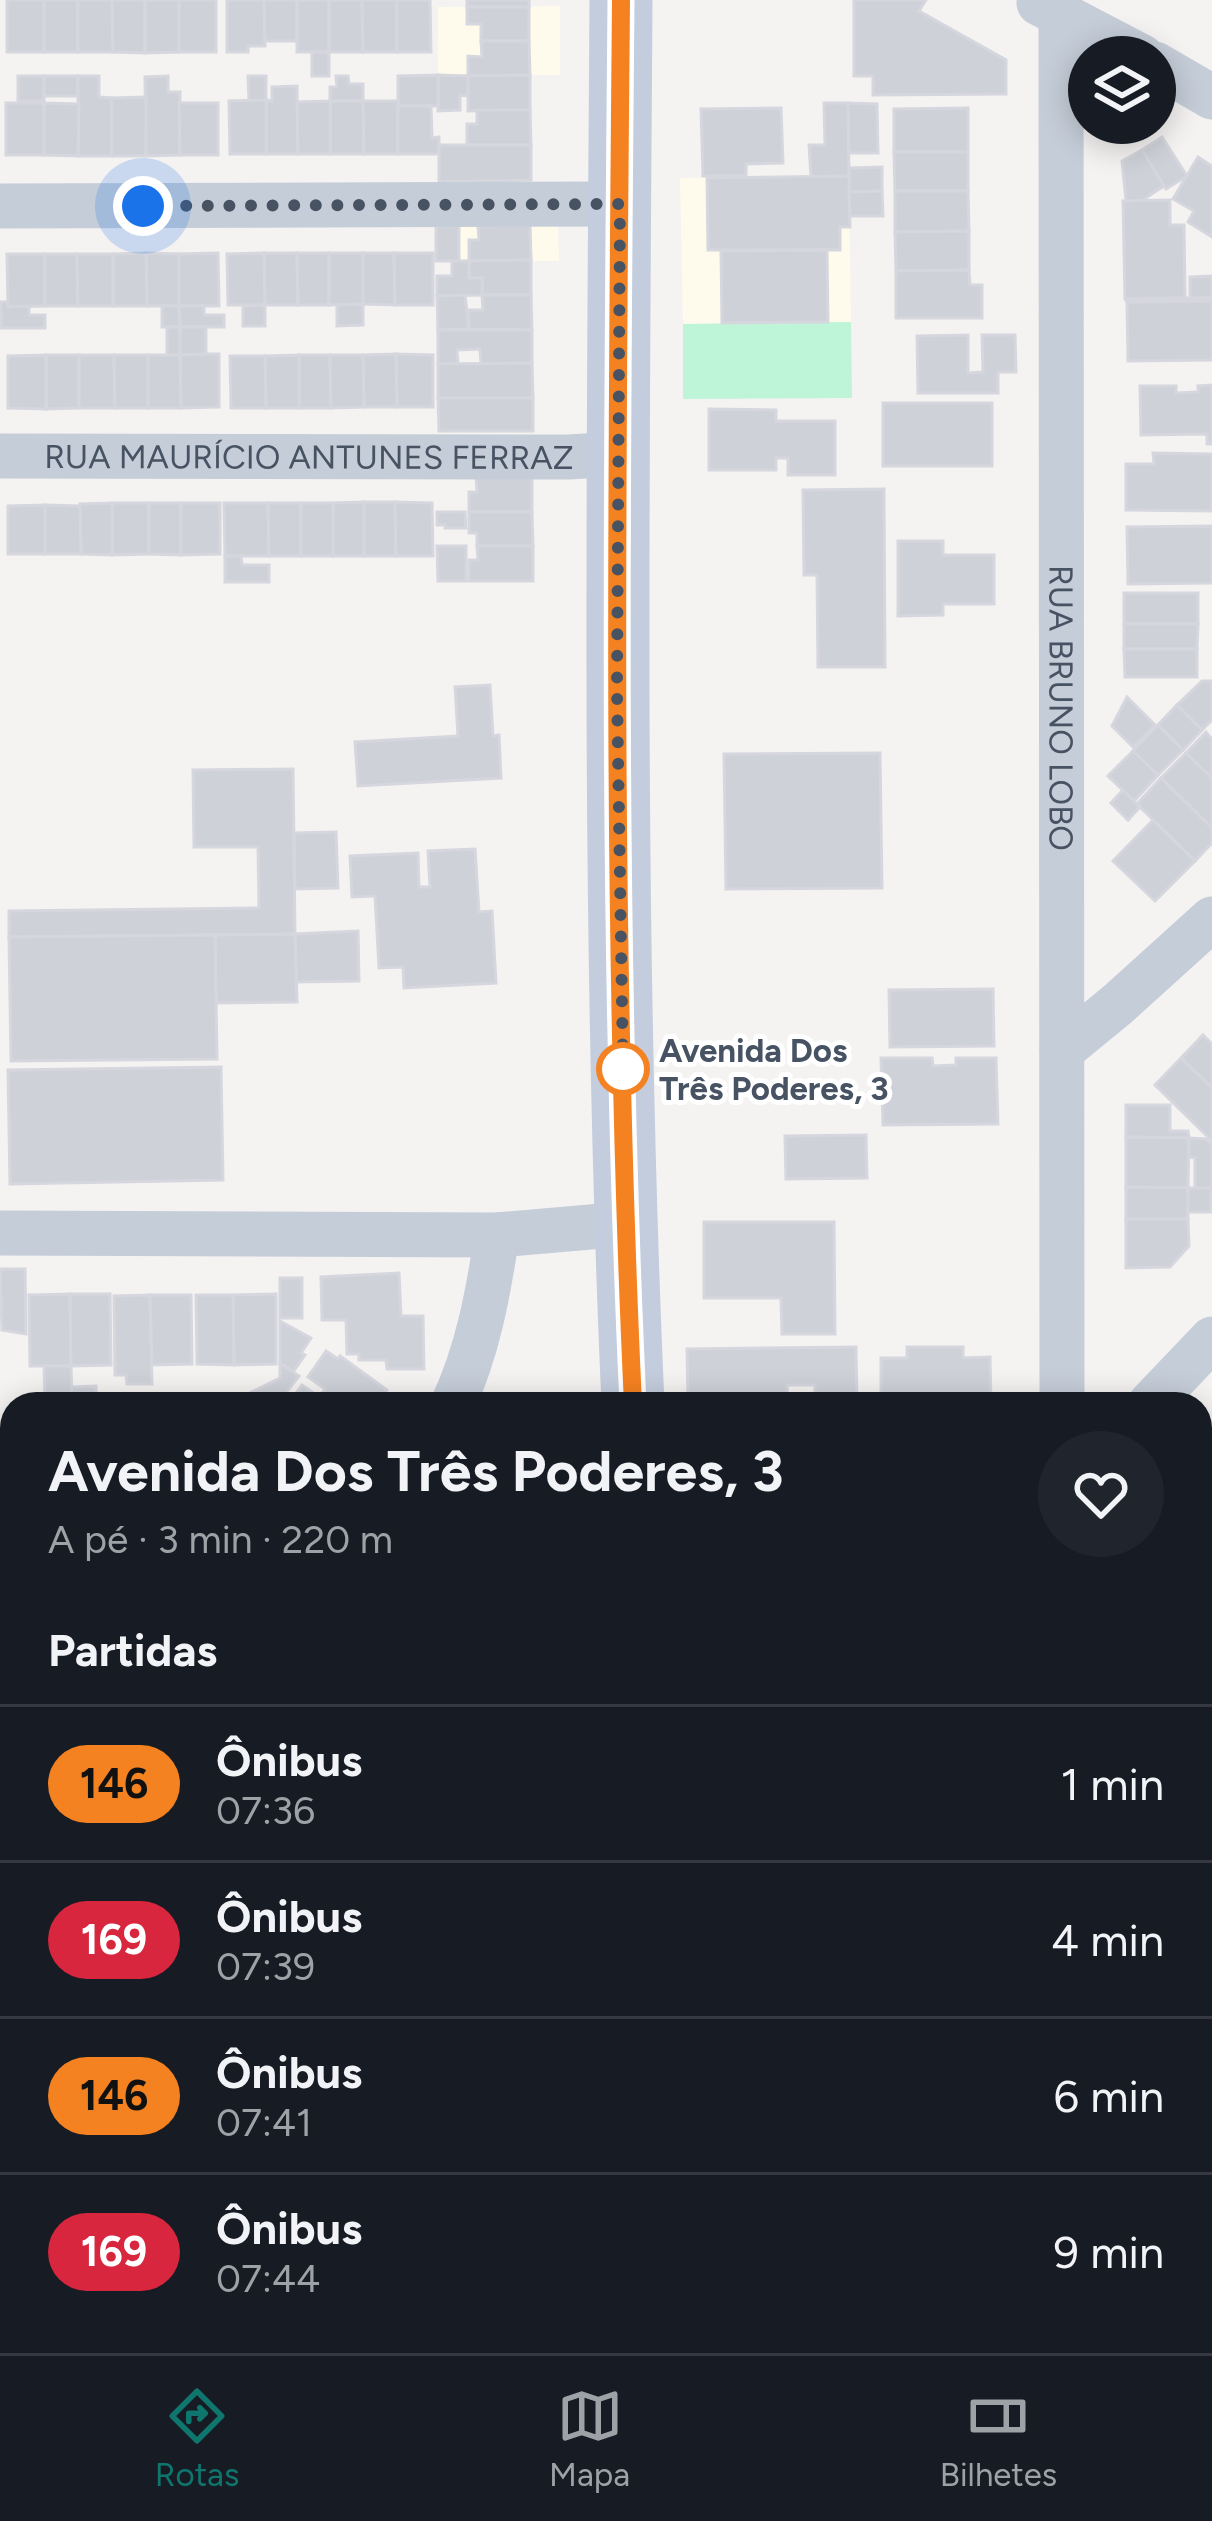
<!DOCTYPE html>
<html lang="pt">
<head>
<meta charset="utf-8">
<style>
  :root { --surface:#171b24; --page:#20242c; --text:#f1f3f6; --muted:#9ea1a6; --line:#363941; --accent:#0f766e }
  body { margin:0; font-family:Figtree,sans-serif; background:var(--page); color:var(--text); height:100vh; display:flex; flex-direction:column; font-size:45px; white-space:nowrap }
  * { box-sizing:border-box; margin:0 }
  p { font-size:39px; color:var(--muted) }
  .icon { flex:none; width:66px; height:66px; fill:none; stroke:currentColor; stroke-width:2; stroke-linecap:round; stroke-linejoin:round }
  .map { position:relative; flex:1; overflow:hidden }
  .panel { position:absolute; left:0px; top:1392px; width:1212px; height:963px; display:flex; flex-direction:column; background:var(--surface); border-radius:36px 36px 0 0; box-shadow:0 6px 30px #0003 }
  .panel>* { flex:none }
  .badge { padding:0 24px; border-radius:39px; font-size:42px; line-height:78px }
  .controls { position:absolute; left:1068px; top:36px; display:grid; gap:24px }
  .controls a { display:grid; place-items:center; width:108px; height:108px; border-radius:50%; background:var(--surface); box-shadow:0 6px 30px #0003; font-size:60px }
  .you { position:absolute; width:60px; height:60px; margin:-30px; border:9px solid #fff; border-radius:50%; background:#1a73e8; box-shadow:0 0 0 18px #1a73e833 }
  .map>.badge { position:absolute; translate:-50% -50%; box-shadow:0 0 0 6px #fff }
  h2 { padding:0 48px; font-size:45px; line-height:108px }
  .round { display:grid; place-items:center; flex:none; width:126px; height:126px; border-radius:63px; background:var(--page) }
  .head { display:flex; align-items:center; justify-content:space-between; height:204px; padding:0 48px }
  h1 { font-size:57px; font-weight:700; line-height:90px }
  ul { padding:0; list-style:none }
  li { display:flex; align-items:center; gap:36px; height:156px; padding:0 48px; border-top:3px solid var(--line) }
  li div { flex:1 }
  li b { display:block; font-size:45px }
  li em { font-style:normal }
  li .badge { min-width:132px; font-weight:700; text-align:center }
  .menu { display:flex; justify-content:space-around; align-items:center; height:168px; border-top:3px solid var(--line); background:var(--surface); font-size:33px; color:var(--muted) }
  .menu a { display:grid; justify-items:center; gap:6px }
  .menu .current { color:var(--accent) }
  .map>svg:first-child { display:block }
</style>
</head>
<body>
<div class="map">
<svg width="1212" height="2353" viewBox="0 0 1212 2353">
  <rect width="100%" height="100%" fill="#f5f2f2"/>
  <g fill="#fefbed">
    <path d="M560 6V75H438V7Z"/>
    <path d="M849 176 851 322 683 324 680 178Z"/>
    <path d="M558 225 559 261H436V226Z"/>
  </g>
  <path fill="#bef5d8" d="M851 322 852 398 683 399V324Z"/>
  <g fill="#ced1d8" stroke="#d6d7de" stroke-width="3">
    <rect x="7" y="0" width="37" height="52"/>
    <rect x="44" y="0" width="34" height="52"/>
    <path d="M78 0H112L113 52H78Z"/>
    <path d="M112 0H145V53L113 52Z"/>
    <path d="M145 0H179V52L145 53Z"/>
    <rect x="179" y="0" width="37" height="52"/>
    <path d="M227 0H264L265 46H248V52H227Z"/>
    <path d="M264 0H297V41H265Z"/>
    <rect x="297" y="0" width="32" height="52"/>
    <path d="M329 0H362L363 52H329Z"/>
    <path d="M362 0H397V52H363Z"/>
    <path d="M397 0H430L431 52H397Z"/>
    <rect x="467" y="0" width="62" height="7"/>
    <path d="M854 0H926L919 11 1006 60V94L873 95V76H854Z"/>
    <path d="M467 7H529V41H481V24H467Z"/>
    <path d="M481 41H529L530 75 468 76V56L482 57Z"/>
    <rect x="312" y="52" width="17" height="24"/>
    <path d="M438 75 468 76V96L460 95V110L438 111Z"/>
    <path d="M438 75V106H398V76Z"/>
    <path d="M530 75V110L468 111V76Z"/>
    <rect x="18" y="76" width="26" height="25"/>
    <rect x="44" y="76" width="34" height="20"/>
    <path d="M78 76H99V97L112 98V156H78Z"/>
    <path d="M168 76V92H180V155L146 156 145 77Z"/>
    <path d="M248 76H266V100L249 101Z"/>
    <path d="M336 76H348L349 84H363V101H330V87H337Z"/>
    <path d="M297 86 298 154H266V100L272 101V87Z"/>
    <path d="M146 97V156H112V98Z"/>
    <path d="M266 100V154H230L229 101Z"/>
    <path d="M330 101H363L364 154H330Z"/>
    <path d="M330 101V154H298L297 102Z"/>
    <path d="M363 101H398V154H364Z"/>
    <rect x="6" y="103" width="38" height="52"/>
    <path d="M44 103 79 104 78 156 44 155Z"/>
    <path d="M179 103H218V155H180Z"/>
    <path d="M824 103H848L849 176 811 177 809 145H825Z"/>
    <path d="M848 103 877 104 878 153H849Z"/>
    <path d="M398 106H431L432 138 439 137V154H398Z"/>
    <path d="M781 108 783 163 746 164V175L703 176 701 109Z"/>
    <path d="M968 108V152H894V109Z"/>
    <path d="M477 110H530L531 145H467V124H477Z"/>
    <path d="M1162 137 1187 176 1166 189 1142 150Z"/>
    <path d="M439 145H531V180L439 182Z"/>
    <path d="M1142 150 1164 186 1141 201H1126L1122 161Z"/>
    <path d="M894 152H968V191H895Z"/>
    <path d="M1198 157 1212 166V237L1188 222 1194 211 1173 199Z"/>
    <path d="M882 167V191L849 192V168Z"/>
    <path d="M849 176 850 227H840V250H708L707 178Z"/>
    <path d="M882 191 883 216H850L849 192Z"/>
    <path d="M895 191H968L969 231 895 232Z"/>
    <path d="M1170 200V225H1184L1185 298 1125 299 1123 201Z"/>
    <path d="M530 225 531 260 469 261V240H479L478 226Z"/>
    <rect x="436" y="226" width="23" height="35"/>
    <path d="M969 231V270L896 271 895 232Z"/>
    <path d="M827 250 828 322 722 323 721 251Z"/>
    <path d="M146 253 179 254V306H147Z"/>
    <path d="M146 253 147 306H113V254Z"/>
    <path d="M218 253 219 306H179V254Z"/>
    <path d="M264 253H297L298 305H265Z"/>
    <path d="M264 253 265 305H228L227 254Z"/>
    <path d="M297 253H329V305H298Z"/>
    <path d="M329 253H363V304L329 305Z"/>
    <path d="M363 253H394L395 305 363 304Z"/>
    <path d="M394 253H433V305H395Z"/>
    <path d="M7 254H45V306L8 307Z"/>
    <path d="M45 254H77L78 306H45Z"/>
    <path d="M77 254H113V306H78Z"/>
    <path d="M531 260V295H482V278H469V261Z"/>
    <path d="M452 261H469V278H482V295L437 296V276H452Z"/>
    <path d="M969 270 970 285H982V318H896V271Z"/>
    <path d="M1212 276V298H1190V277Z"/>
    <path d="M465 295 469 329 438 330 437 296Z"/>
    <path d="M482 295H531L532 330 469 329 468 310H483Z"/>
    <path d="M1185 298H1212V301L1127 302 1126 299Z"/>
    <path d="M1212 301V360L1128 361 1127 302Z"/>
    <path d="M1 302H8V307L29 306V315H45V328H1Z"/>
    <path d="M363 304V325L337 326V305Z"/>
    <path d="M265 305V326H243V306Z"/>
    <path d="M162 306H179L180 327H162Z"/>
    <path d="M179 306H204V315H224V327H180Z"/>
    <rect x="167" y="327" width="13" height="28"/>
    <path d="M180 327H206V354L180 355Z"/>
    <path d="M438 330H532V363L481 364 480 349 457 350 458 364H438Z"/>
    <path d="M968 335V373L983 372 982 335H1015L1016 372H998V393H918L917 336Z"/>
    <path d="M206 354H219V407L181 408 180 355Z"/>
    <path d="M396 354 433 355V407H397Z"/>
    <path d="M396 354 397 407H364L363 355Z"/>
    <path d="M46 355H79V408L46 409Z"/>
    <path d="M46 355V409L8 408V356Z"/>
    <path d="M79 355H114L115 408H79Z"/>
    <path d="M114 355H148V408H115Z"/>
    <path d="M148 355H180L181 408H148Z"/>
    <path d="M299 355H330L331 408H299Z"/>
    <path d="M299 355V408H266L265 356Z"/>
    <path d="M330 355H363L364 407 331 408Z"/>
    <path d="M230 356H265L266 408H231Z"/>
    <path d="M532 363 533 398H438V364Z"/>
    <path d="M1212 385V444H1207V434L1141 435 1140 386H1176V393L1198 392V386Z"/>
    <path d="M438 398H533V431H439Z"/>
    <rect x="883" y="403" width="109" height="63"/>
    <path d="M709 409 776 410V421H835V475H788V458H776V470H709Z"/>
    <path d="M1153 453 1212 454V511L1126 510V464H1154Z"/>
    <path d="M532 474V512H469V492H477L476 475Z"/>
    <path d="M884 489 885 667H818L817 575H804L803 490Z"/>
    <path d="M364 502H395L396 556H364Z"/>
    <path d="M364 502V556H333V503Z"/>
    <path d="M395 502 432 503 433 556H396Z"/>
    <path d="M112 503H149V554L112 555Z"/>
    <path d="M112 503V555L81 554 80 504Z"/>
    <path d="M149 503H181V555L149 554Z"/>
    <path d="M181 503H220V554L181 555Z"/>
    <path d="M224 503H268L269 556H225Z"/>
    <path d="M268 503H301V556H269Z"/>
    <rect x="301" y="503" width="32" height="53"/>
    <path d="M45 505 80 506 81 554H45Z"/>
    <path d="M45 505V554H8V506Z"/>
    <path d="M437 512H465L466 528H445V525H437Z"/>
    <path d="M469 512H532L533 546H477V533H469Z"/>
    <path d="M1212 526V583L1128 584 1127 527Z"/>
    <path d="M898 541H943V555H994V604H943V615L898 616Z"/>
    <path d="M437 546H466V581H438Z"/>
    <path d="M477 546H533V581H469V560H478Z"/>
    <path d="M225 556H241L242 565H269V582H225Z"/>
    <rect x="1124" y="593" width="74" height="31"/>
    <path d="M1124 624H1198L1197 649H1124Z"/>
    <path d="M1124 649H1197V677H1125Z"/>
    <path d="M1202 681H1212V720L1202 730 1177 705Z"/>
    <path d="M490 685 493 736 499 735 501 778 358 786 355 742 458 736 455 687Z"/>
    <path d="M1127 697 1155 725 1133 747 1112 726Z"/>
    <path d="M1177 705 1202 730 1183 750 1158 725Z"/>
    <path d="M1158 725 1183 750 1158 775 1133 751Z"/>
    <path d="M1206 732 1212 739V778L1186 753Z"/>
    <path d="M1133 751 1158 775 1134 801 1108 776Z"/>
    <path d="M880 753 882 888 726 889 724 754Z"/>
    <path d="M1186 753 1212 778V828L1161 778Z"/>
    <path d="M293 769 295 934 9 937V911L259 908 258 847H194L193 770Z"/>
    <path d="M1161 778 1212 828V843L1195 861 1137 804Z"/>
    <path d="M1123 790 1140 807 1128 820 1111 803Z"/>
    <path d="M1153 820 1195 861 1155 901 1113 861Z"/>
    <path d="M336 832 338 888 295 889 294 833Z"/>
    <path d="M475 849 479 912 492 911 496 983 404 988 403 967 379 968 375 896 352 897 350 856 418 853 419 887H430L428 851Z"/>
    <path d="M358 931 359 981 296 982 295 934Z"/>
    <path d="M295 934 297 1002 216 1003 215 935Z"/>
    <path d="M215 935 217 1059 11 1061 9 937Z"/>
    <path d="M993 989 994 1046 890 1047 889 990Z"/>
    <path d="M1203 1035 1212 1044V1088L1181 1058Z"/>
    <path d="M881 1058H932L933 1066 956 1065V1058H996L998 1124 883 1125Z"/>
    <path d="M1181 1058 1212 1088V1141L1155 1085Z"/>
    <path d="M221 1067 223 1180 10 1184 8 1070Z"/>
    <path d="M1126 1105H1170V1131H1188L1189 1138 1126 1137Z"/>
    <path d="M866 1135 867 1178 786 1179 785 1136Z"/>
    <path d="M1126 1137 1189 1138 1188 1188 1126 1187Z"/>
    <path d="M1189 1138 1206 1139 1212 1145V1188H1195V1158L1189 1157Z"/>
    <path d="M1126 1187 1188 1188V1219H1126Z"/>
    <rect x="1188" y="1188" width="23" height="24"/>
    <path d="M1126 1219H1188L1189 1246 1170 1267 1126 1268Z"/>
    <path d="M704 1222H834L835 1334H782L781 1298H704Z"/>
    <path d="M0 1269H25L26 1334 2 1330Z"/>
    <path d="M399 1273 401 1316H423L424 1369H387L386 1360H359V1354H347L346 1320H322L321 1277Z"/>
    <rect x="280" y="1278" width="22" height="40"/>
    <path d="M70 1294 71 1366H30L29 1295Z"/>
    <path d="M70 1294H110L111 1365 71 1366Z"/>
    <path d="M276 1294V1364L234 1365 233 1295Z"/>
    <path d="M150 1295 152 1384H127L126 1375H115L114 1296Z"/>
    <path d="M150 1295H191L192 1364 152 1365Z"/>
    <path d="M196 1295H233L234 1365 197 1364Z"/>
    <path d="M280 1321 311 1338 301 1353 305 1355 293 1372 280 1363Z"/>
    <path d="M856 1347 857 1404H815V1385H787L788 1404H688L687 1349Z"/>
    <path d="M907 1347H963V1358L990 1357 991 1404H881V1358H907Z"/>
    <path d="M326 1351 338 1359 340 1356 387 1390 382 1397 390 1404H340L323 1392 325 1389 308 1377Z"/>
    <path d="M280 1363 299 1376 277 1404H268L252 1392 280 1378Z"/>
    <path d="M44 1366H71L72 1404H45Z"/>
    <path d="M302 1385 319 1397 323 1392 340 1404H288Z"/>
    <path d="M96 1386V1404H72V1387Z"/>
    <path d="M252 1392 268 1404H234L231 1402Z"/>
    <path d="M0 1458 12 1460V1498L0 1496Z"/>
    <path d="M4 1501 12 1503V1546L0 1545Z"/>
    <path d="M1203 1501 1212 1506V1554L1200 1549V1505Z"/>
    <path d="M12 1554V1596L0 1598V1572Z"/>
    <path d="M1200 1587 1212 1591V1644L1200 1640Z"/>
    <path d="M12 1605V1688L2 1690 0 1607Z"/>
    <path d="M1200 1640 1212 1644V1723L1208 1736 1202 1743Z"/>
    <path d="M12 1780V1896L2 1846 0 1847V1783Z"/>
    <path d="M0 1907 12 1908V1960H3V1966H0Z"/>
    <path d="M1212 1934V2004L1200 2017V1946Z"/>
    <path d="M3 1960H12V2124H10Z"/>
    <path d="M0 1966H3L12 2151H0Z"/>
    <path d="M932 2343H1011L1008 2353H960Z"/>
  </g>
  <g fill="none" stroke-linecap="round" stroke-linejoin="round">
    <g stroke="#708ab2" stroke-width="72">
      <g id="highway">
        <path d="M0 2223H12"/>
        <path d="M0 2303H12"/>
        <path d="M145 2343 155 2353"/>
        <path d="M441 2343 475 2353"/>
        <path d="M724 2343 745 2353"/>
      </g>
    </g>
    <g stroke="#c5cdd8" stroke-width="45">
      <path d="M1039 3 1142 57"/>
      <path id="s1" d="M1061 15 1062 1404"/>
      <path d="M1155 64 1212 97"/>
      <path d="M0 206 619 204"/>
      <path id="s2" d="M0 456 569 457 618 454"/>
      <path d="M1062 1050 1118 1004 1212 919"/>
      <path d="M0 1233 497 1235 625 1224"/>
      <path d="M453 1404C478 1350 488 1294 497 1235"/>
      <path d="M1150 1404 1212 1339"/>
      <path d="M0 1745 12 1742"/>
      <path d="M1200 1830 1212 1841"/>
    </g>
    <g stroke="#c3cddd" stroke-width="63">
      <path d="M621 0C618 468 612 936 633 1404"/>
      <path d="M232 2353V2343"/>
      <path d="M539 2353 540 2343"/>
    </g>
    <use href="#highway" stroke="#859fc6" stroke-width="66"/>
  </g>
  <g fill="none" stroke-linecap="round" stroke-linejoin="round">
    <g stroke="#fff" stroke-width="27">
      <path id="line" d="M621 0C617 468 611 937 633 1404"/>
    </g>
    <use href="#line" stroke="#f58220" stroke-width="18"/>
    <path stroke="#475363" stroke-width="12" stroke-dasharray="0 21.6" d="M143 206 620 204 617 689 623 1069"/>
  </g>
  <circle fill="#fff" stroke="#f58220" stroke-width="6" cx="623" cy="1069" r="24"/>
  <g text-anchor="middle" stroke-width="10" stroke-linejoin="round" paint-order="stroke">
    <g font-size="33" fill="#475363" stroke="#fff">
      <text dy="12" stroke="none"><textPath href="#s2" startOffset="309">RUA MAURÍCIO ANTUNES FERRAZ</textPath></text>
      <text dy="12" stroke="none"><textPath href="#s1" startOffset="693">RUA BRUNO LOBO</textPath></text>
    </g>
    <g font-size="33" font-weight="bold" fill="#475363" stroke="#fff" text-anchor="start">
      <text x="659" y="1062">Avenida Dos<tspan x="659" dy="38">Três Poderes, 3</tspan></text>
    </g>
  </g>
</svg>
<div class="controls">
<a><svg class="icon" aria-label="layers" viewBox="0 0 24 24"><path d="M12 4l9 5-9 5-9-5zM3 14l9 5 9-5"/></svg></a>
</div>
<div class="you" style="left:143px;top:206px"></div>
<section class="panel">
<div class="head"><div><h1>Avenida Dos Três Poderes, 3</h1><p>A pé · 3 min · 220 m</p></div><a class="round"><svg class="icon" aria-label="heart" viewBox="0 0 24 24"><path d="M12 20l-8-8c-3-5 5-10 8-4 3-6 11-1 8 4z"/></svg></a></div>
<h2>Partidas</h2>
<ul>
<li><span class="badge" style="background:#f58220;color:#111">146</span><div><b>Ônibus</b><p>07:36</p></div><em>1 min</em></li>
<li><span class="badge" style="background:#d7263d;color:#fff">169</span><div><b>Ônibus</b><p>07:39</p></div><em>4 min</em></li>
<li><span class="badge" style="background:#f58220;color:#111">146</span><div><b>Ônibus</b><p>07:41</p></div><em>6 min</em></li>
<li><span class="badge" style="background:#d7263d;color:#fff">169</span><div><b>Ônibus</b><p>07:44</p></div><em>9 min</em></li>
</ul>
</section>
</div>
<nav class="menu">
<a class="current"><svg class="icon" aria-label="directions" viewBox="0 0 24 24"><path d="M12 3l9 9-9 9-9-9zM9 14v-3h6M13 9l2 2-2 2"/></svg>Rotas</a>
<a><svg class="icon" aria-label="map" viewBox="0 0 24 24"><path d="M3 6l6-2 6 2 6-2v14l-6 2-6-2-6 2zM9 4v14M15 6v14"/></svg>Mapa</a>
<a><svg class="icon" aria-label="tickets" viewBox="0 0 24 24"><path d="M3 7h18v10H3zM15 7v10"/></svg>Bilhetes</a>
</nav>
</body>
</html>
